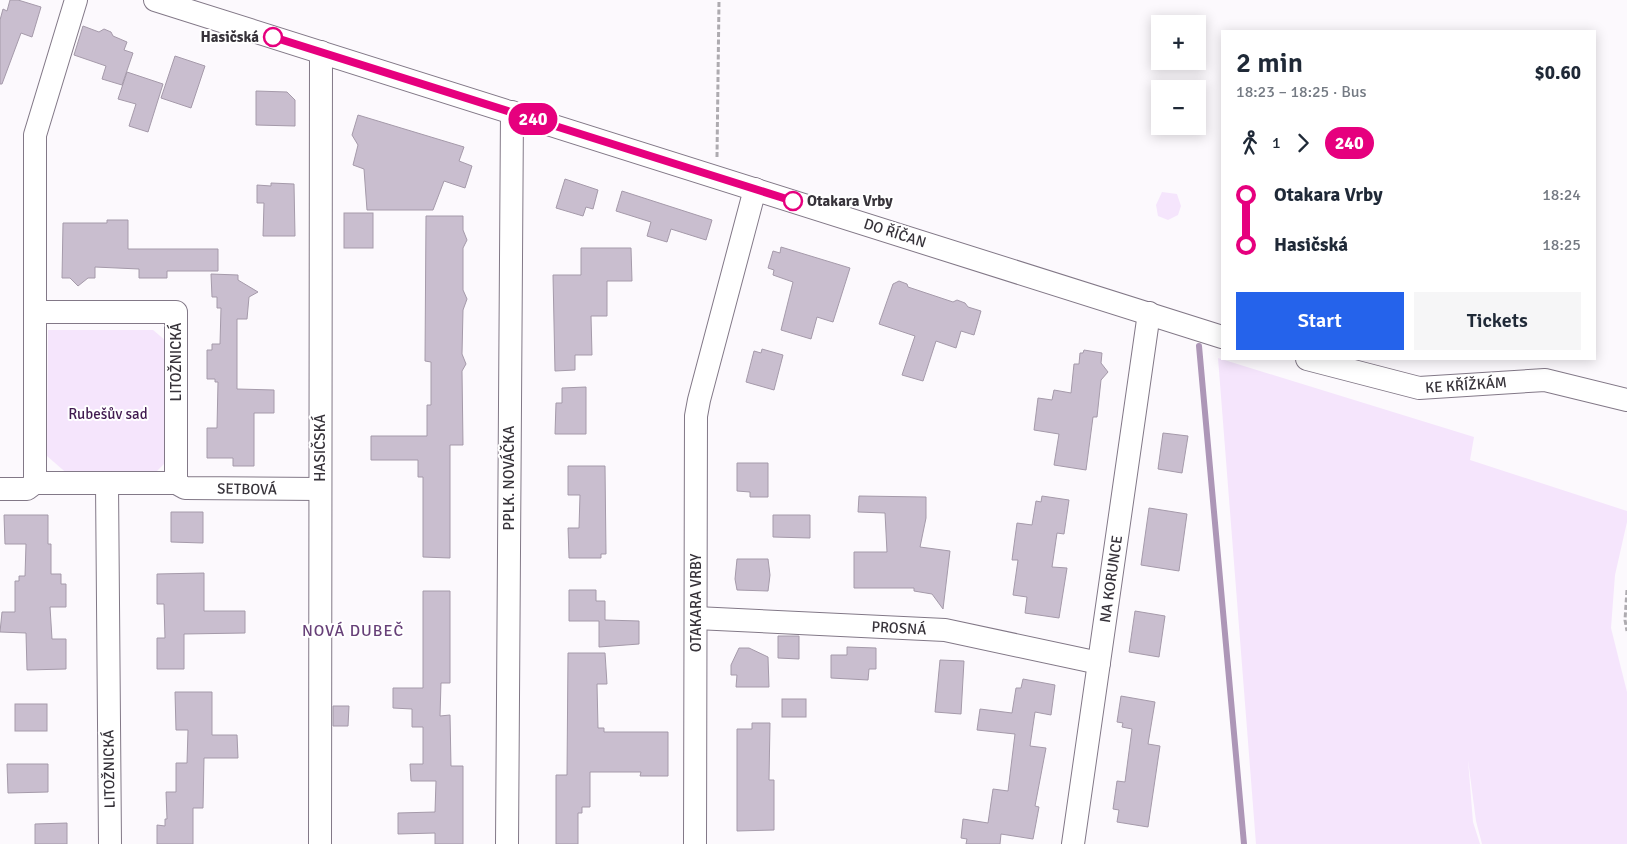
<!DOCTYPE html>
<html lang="en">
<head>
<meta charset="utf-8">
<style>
  :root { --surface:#fff; --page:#f6f6f7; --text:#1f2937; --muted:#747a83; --accent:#2563eb }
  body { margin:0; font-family:Signika,sans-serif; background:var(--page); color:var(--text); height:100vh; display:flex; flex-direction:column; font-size:19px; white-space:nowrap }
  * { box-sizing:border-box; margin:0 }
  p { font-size:16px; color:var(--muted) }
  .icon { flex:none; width:28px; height:28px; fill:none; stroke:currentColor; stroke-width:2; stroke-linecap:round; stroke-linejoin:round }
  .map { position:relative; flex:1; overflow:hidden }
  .drawer { position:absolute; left:1221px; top:30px; width:375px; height:330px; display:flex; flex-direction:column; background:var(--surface); border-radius:0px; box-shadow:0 2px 12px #0003 }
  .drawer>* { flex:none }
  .badge { padding:0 10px; border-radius:16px; font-size:18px; line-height:32px }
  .tools { position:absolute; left:1151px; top:15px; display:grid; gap:10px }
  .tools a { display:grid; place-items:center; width:55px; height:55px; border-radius:0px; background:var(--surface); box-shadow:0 2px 12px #0003; font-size:25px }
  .map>.badge { position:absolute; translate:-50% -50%; box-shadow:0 0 0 2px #fff }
  .legs { display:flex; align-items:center; gap:8px; height:55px; padding:0 15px; font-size:16px }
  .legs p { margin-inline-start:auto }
  .headline { display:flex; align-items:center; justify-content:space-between; height:85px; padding:0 15px }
  h1 { font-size:28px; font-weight:600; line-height:38px }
  .button { display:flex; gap:10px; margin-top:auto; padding:10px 15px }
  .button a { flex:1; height:58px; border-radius:0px; background:var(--accent); color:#fff; font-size:20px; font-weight:600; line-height:58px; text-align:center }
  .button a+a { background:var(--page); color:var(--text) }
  ul { padding:0 15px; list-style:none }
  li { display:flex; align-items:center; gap:18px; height:50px; font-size:19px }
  li i { display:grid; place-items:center; width:8px; height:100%; margin:0 6px; background:currentColor }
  li i::after { content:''; width:12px; height:12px; margin:-6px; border:4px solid; border-radius:50%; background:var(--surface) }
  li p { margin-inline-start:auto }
  li:first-child i { background:linear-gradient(#0000 50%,currentColor 0) }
  li:last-child i { background:linear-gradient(currentColor 50%,#0000 0) }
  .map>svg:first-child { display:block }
</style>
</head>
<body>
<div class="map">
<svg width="1627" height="844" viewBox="0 0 1627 844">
  <rect width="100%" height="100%" fill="#fcf9fd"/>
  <g fill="#f5e5fc">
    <path d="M1162 192 1177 194 1181 206 1178 215 1168 220 1158 216 1156 205Z"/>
    <path d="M48 330H153L166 341 169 459 149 479 70 476 47 456Z"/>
    <path d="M1218 358 1474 437 1470 460 1627 511V522L1615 575 1611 628 1627 692V844H1482L1476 821 1468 760 1473 822 1480 844H1256Z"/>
  </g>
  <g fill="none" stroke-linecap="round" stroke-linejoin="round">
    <path stroke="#ad96b7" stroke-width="6" d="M1199 346 1244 844"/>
  </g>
  <g fill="#c9becf" stroke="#a59aaa">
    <path d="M10 0H18L41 7 32 37 21 33 2 84H0V20L3 9 7 11Z"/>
    <path d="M83 26 99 32 104 29 111 32 113 36 127 42 124 50 133 53 122 85 102 79 106 66 74 55Z"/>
    <path d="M175 56 205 66 191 108 161 98Z"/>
    <path d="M127 72 163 84 148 132 129 126 136 104 118 99Z"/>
    <path d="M256 91 287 92 295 100V126L256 125Z"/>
    <path d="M358 115 464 147 459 161 472 166 465 188 444 181 433 210H367L364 169 353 165 358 145 352 135Z"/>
    <path d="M565 179 598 190 593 209 586 207 583 216 556 208Z"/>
    <path d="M271 183 294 184 295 236H263L264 203H257V185L271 186Z"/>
    <path d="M622 191 712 220 706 240 671 229 667 242 647 236 651 222 616 211Z"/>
    <rect x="344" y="213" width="29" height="35"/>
    <path d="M426 216H463V230L467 240 463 248V290L467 299 463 310 462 354 466 364 462 371 463 445H450V558L423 557V477H418V460H371V436H427V405H431V362L425 361Z"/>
    <path d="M107 220H128V249H218V271H167V278H139V269L95 267V278H88L78 286 70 278H62L63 223H107Z"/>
    <path d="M781 247 850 268 833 322 817 317 811 339 781 330 793 282 773 275 774 270 768 268 773 251 780 253Z"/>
    <path d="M581 248H631L632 281H607V316H591L592 355H575V370L555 371 553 275H581Z"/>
    <path d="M211 274 238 275V280L258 292 249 297 247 319H237V389L274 390V413H254V466H233V458H207V428H217L218 382H215V379H207V350H212V344H220L221 308H217V297H212Z"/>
    <path d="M899 281 907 284 908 287 953 302 957 300 965 303 968 307 981 311 974 335 961 331 956 348 936 341 923 381 902 375 915 336 879 324 893 284Z"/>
    <path d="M762 349 783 355 774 390 746 382 754 351 761 353Z"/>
    <path d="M1084 350 1102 353 1101 363 1108 372 1101 380 1097 417H1093L1086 470 1054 465 1059 434 1034 430 1038 398 1052 400 1054 390 1071 393 1074 364H1079L1080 353H1083Z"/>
    <path d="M586 387V434H555L556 403H562V388Z"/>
    <path d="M1163 433 1188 436 1182 473 1158 469Z"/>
    <path d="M737 463H768V497H750V492L737 491Z"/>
    <path d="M568 466H605L606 554H601V558H569L568 528H579L580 495H568Z"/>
    <path d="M859 496 926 497V518L920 547 950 551 943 609 932 594 914 591V588H854V552H887L885 513 858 512Z"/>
    <path d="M1042 496 1069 500 1064 534 1057 533 1052 567 1067 568 1059 618 1025 613 1027 597 1013 595 1018 560H1012L1017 523 1032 525 1036 501 1041 502Z"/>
    <path d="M1149 508 1187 514 1179 571 1141 565Z"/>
    <path d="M171 512H203V543L171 542Z"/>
    <path d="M4 515H48V544H51V574H61V584H66V607H50L52 639H66V669L27 670 26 633 0 632 2 612H15V581H19V576H25L26 544H5Z"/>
    <path d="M773 515H810V538L773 537Z"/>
    <path d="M737 559H768L770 575 768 591 737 590 735 579Z"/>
    <path d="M204 573V611H245V633L184 634V669H157V638H165L164 604H157V574Z"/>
    <path d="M569 590H596V601H605V620L639 621V644L599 647V621H569Z"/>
    <path d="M423 591H450V683H441L440 716 450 715 451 766H463V844H435V833L398 834V813L435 812 436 781H411L410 764H423V727H412V709L393 708V688H423Z"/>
    <path d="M1135 611 1165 616 1159 657 1129 652Z"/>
    <path d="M778 636H799V659L778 658Z"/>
    <path d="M847 647 876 648V669H869L868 680 831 678V655H847Z"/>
    <path d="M739 648H749L768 657 769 687H736L737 675H731V665Z"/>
    <path d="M568 653H605L607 684H597L598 728H604V732H668V776H640L641 772H590V807H582V813H578V844H556V775H567Z"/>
    <path d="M940 660 964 661 961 714 935 712Z"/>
    <path d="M1023 679 1055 685 1051 715 1035 712 1030 746 1046 748 1035 806 1039 807 1033 839 1001 834 1000 844H966L967 839 961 838 963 819 988 823 993 789 1008 791 1015 734 977 730 980 709 1012 713 1016 688H1021Z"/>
    <path d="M175 692H212V735H237L238 758H204L203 808H193V844H157V825L165 826V819H167L166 792H176V763H187L188 730H176Z"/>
    <path d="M1121 696 1155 702 1148 744 1160 746 1148 827 1117 822 1119 810 1113 809 1117 781 1125 782 1132 729 1122 727 1123 723 1117 722Z"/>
    <rect x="782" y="699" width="24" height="18"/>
    <rect x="15" y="704" width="32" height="27"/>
    <path d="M333 706H349L348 726H333Z"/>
    <path d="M752 723H770L769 780H774V830L737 831V729H752Z"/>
    <path d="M7 764H48V792L8 793Z"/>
    <path d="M67 823V844H35V824Z"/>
  </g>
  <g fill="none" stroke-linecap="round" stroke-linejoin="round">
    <g stroke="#827887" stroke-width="24">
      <g id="minor">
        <path d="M155 0 1222 337"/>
        <rect x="35" y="312" width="141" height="171"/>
        <path d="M35 312V135L76 0"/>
        <path d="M1307 359 1419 388 1545 380 1627 400"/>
        <path d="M107 483 110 844"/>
        <path d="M176 483 185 488 320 489"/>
        <path d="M0 489H27L35 483"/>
        <path d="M696 618 945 630 1099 663"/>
        <path d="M320 844 321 52"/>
        <path d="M507 844 512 112"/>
        <path d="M695 844 696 416 699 400 755 189"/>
        <path d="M1073 844 1149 313"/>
      </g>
    </g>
    <g stroke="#aeabb0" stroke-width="3" stroke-dasharray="5 2.5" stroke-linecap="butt">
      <path d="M717 157 719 0"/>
      <path d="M1627 590 1625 620 1627 631"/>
    </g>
    <use href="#minor" stroke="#fff" stroke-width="22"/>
  </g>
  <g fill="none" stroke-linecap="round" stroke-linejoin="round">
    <g stroke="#fff" stroke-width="11">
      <path id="line-1" d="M273 37 793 201"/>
    </g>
    <use href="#line-1" stroke="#e6007e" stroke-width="8"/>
  </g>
  <g fill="#fff" stroke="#e6007e" stroke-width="2.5">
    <circle cx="273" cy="37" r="9"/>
    <circle cx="793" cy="201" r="9"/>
  </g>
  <g text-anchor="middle" stroke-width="4" stroke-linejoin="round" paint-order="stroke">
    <g font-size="15" font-weight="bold" fill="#37333a" stroke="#fff" text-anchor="end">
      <text x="259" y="42">Hasičská</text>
      <text x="807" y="206" text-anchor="start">Otakara Vrby</text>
    </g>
    <g font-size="15" fill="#37333a" stroke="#fff">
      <text transform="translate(895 233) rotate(18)" y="5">DO ŘÍČAN</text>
      <text transform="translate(176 362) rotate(-90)" y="5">LITOŽNICKÁ</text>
      <text transform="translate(1466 385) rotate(-4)" y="5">KE KŘÍŽKÁM</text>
      <text transform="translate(320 448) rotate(-90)" y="5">HASIČSKÁ</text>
      <text transform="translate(509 478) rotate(-90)" y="5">PPLK. NOVÁČKA</text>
      <text transform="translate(247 489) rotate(1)" y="5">SETBOVÁ</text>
      <text transform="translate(1111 579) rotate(-82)" y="5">NA KORUNCE</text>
      <text transform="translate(696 603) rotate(-90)" y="5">OTAKARA VRBY</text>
      <text transform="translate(899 628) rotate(3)" y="5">PROSNÁ</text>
      <text transform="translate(109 769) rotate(-91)" y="5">LITOŽNICKÁ</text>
    </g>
    <g font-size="15" fill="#411b50" stroke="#fff">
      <text x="108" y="419">Rubešův sad</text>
    </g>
    <g font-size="16" letter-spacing="1" fill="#674078" stroke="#fff">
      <text x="353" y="636">NOVÁ DUBEČ</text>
    </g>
  </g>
</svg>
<div class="tools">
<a>+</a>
<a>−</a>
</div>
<b class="badge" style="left:533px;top:119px;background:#e6007e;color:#fff">240</b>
<section class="drawer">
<div class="headline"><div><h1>2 min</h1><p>18:23 – 18:25 · Bus</p></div><b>$0.60</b></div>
<div class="legs"><svg class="icon" aria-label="walk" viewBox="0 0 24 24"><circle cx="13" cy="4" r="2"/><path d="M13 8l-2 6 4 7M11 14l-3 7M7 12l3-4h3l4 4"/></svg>1<svg class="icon" aria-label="forward" viewBox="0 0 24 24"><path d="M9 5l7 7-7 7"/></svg><b class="badge" style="background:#e6007e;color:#fff">240</b></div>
<ul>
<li><i style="color:#e6007e"></i><b>Otakara Vrby</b><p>18:24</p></li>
<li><i style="color:#e6007e"></i><b>Hasičská</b><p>18:25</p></li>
</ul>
<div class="button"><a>Start</a><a>Tickets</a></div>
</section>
</div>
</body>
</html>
